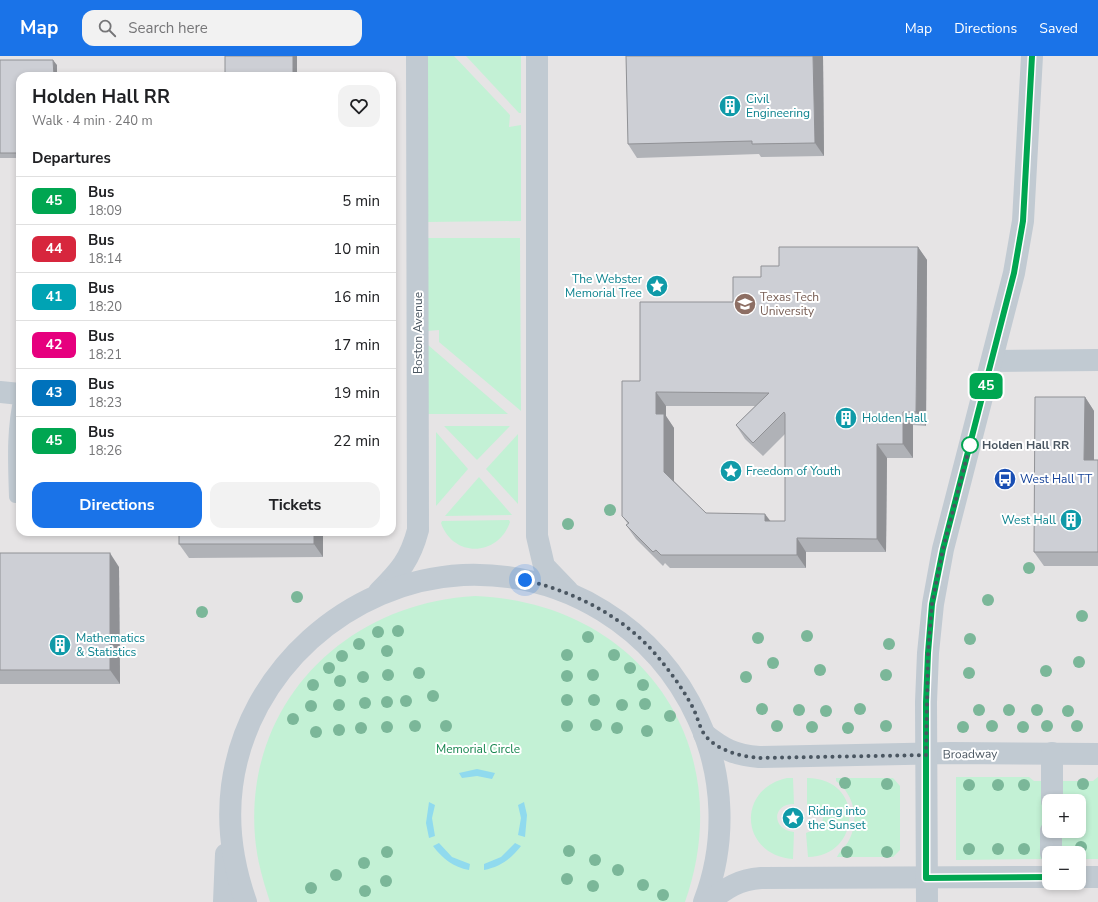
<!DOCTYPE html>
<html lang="en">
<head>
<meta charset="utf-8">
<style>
  :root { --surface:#fff; --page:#f2f2f2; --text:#202124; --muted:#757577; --line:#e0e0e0; --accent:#1a73e8 }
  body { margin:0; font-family:"Nunito Sans",sans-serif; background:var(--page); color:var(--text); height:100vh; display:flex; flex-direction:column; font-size:15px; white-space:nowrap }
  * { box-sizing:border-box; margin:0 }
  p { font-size:13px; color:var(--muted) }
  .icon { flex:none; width:22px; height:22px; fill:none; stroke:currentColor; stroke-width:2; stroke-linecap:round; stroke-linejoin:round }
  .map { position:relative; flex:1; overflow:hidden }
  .panel { position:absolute; left:16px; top:16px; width:380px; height:464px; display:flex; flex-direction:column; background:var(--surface); border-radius:12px; box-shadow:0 2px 6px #0003 }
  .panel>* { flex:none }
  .badge { padding:0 8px; border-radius:6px; font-size:14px; line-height:26px }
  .controls { position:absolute; left:1042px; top:738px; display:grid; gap:8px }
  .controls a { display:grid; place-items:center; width:44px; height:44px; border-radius:8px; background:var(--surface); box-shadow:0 2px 6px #0003; font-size:20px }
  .you { position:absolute; width:20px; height:20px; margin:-10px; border:3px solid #fff; border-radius:50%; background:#1a73e8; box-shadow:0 0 0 6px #1a73e833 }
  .map>.badge { position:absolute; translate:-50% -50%; box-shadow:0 0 0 2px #fff }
  h2 { padding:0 16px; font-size:15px; line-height:36px }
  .round { display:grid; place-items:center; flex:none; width:42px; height:42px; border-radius:12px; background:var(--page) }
  .head { display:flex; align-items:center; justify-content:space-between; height:68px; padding:0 16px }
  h1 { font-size:19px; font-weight:700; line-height:30px }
  .primary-button { display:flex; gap:8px; margin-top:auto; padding:8px 16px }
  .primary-button a { flex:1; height:46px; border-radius:12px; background:var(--accent); color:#fff; font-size:16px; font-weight:700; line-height:46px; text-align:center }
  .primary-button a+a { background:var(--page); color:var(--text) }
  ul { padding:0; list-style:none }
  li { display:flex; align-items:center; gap:12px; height:48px; padding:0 16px; border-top:1px solid var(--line) }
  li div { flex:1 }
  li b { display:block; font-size:15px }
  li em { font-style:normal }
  li .badge { min-width:44px; font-weight:700; text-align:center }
  header { display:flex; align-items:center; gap:24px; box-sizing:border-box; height:56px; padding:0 20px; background:var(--accent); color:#fff }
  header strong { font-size:19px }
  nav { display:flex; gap:22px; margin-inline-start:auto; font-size:14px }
  .search { width:280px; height:36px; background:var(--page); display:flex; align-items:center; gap:10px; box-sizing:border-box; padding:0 14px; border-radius:12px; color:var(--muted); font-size:15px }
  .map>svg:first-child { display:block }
</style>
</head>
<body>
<header>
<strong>Map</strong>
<div class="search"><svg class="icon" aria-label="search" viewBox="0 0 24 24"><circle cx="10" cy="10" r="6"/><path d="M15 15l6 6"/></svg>Search here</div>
<nav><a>Map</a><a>Directions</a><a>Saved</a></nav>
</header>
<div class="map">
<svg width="1098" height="846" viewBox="0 0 1098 846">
  <rect width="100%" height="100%" fill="#f5f3f3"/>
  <path fill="#e6e4e5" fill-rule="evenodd" d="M0 0H1098V846H0ZM20 20H392V476H20ZM1049 745H1079V775H1049ZM1049 797H1079V827H1049Z"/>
  <g fill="#c3f1d5">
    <path d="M427 0H454L510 59 509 71 521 69V165L427 166Z"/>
    <path d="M466 0H521V57H519Z"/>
    <path d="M427 182H520L521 355 439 286V274L427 275Z"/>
    <path d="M428 289 508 358H428Z"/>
    <path d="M444 370H510L477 404Z"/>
    <path d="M436 376 468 413 436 450Z"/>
    <path d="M518 378V448L486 413Z"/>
    <path d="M479 421 512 459 445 460Z"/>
    <path d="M509 464 510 466C498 501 453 502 441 467L442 465Z"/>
    <path d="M475 540C640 546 740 690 685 846H270C263 825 257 804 255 781 244 648 345 547 475 540Z"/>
    <path d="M956 721H1029L1034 725H1045V803L956 804Z"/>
    <path d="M1098 721V803H1079V797H1061L1060 775H1079V745H1061V725H1093Z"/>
    <path d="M787 722H793L794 748C771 748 772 774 794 776L793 803C740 799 736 733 787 722Z"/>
    <path d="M807 722C866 722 861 801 808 801L806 777C816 773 822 774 823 761L818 752 807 749Z"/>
    <path d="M836 722H893L900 730V794L893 801H837C839 796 845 791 848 786 860 766 855 739 836 725Z"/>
  </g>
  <g fill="#90daee">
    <path d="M477 713 495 717 492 723 477 720 462 722 459 717Z"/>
    <path d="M429 746 435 749 432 762 435 780 429 782 426 767Z"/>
    <path d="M524 746 527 759 525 781 518 779 521 762 518 749Z"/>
    <path d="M439 787 452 801 470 808 469 814C453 811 443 803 433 790Z"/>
    <path d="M515 787 521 790C511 803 500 811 484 814V808L501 801Z"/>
  </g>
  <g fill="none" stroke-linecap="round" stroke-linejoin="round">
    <path stroke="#c1cad2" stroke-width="12" d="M20 341C12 374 14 407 15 441H20"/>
    <g stroke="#c1cad2" stroke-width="22">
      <path d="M537 0V480L544 510 568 535"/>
      <path d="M992 305 1098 304"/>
      <path d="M0 336 20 338"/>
      <path d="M379 536C400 515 410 504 418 474L417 0"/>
      <path d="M704 678C723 693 734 699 759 701L951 697 1098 698"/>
      <path d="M1052 745V697"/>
      <path d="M1051 797V775"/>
      <path d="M1079 821H1098"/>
      <path d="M224 846 226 798"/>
      <path d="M246 846C233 809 227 769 232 730 247 615 348 525 463 519 512 517 561 529 603 555 645 581 677 617 698 663 724 719 727 787 704 846"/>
      <path d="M708 846C727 832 737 824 761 822L1049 821"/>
      <path d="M927 846 926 646 928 597 933 548 943 493 1014 217 1023 165 1032 0"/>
    </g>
  </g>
  <g fill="#7bb799">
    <circle cx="610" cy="454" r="6"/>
    <circle cx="568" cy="468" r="6"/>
    <circle cx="1029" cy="512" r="6"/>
    <circle cx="297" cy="541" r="6"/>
    <circle cx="988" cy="544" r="6"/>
    <circle cx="202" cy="556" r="6"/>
    <circle cx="1082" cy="560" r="6"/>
    <circle cx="398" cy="575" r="6"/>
    <circle cx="378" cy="576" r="6"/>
    <circle cx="807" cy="580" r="6"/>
    <circle cx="588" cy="581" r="6"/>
    <circle cx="758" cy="582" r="6"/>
    <circle cx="970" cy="583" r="6"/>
    <circle cx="359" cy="588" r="6"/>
    <circle cx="889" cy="588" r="6"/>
    <circle cx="387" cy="595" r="6"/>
    <circle cx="567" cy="599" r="6"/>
    <circle cx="614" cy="599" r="6"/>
    <circle cx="342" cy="600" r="6"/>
    <circle cx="1079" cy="606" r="6"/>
    <circle cx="773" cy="607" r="6"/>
    <circle cx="329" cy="612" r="6"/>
    <circle cx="630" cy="612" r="6"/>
    <circle cx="820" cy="614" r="6"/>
    <circle cx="1046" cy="615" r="6"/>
    <circle cx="419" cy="617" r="6"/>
    <circle cx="969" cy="617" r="6"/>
    <circle cx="388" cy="619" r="6"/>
    <circle cx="593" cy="619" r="6"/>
    <circle cx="886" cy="619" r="6"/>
    <circle cx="567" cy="620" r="6"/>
    <circle cx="363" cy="621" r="6"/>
    <circle cx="746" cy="621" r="6"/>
    <circle cx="340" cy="625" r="6"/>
    <circle cx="313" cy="629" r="6"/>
    <circle cx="643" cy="629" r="6"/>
    <circle cx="433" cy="640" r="6"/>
    <circle cx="567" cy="644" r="6"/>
    <circle cx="594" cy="644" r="6"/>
    <circle cx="406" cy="645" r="6"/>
    <circle cx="387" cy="646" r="6"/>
    <circle cx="365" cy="647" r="6"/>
    <circle cx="645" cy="648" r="6"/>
    <circle cx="339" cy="649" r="6"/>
    <circle cx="622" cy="649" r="6"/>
    <circle cx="311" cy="650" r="6"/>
    <circle cx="762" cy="653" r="6"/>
    <circle cx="860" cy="653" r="6"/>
    <circle cx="799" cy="654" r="6"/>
    <circle cx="979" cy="654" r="6"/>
    <circle cx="1009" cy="654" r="6"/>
    <circle cx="1037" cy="654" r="6"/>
    <circle cx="826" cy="655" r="6"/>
    <circle cx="1068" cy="655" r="6"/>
    <circle cx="670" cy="660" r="6"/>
    <circle cx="293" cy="663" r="6"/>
    <circle cx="596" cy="669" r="6"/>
    <circle cx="415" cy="670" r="6"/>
    <circle cx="446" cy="670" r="6"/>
    <circle cx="567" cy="670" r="6"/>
    <circle cx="777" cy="670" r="6"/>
    <circle cx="886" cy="670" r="6"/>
    <circle cx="992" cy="670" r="6"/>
    <circle cx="1047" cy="670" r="6"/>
    <circle cx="1077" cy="670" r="6"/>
    <circle cx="387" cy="671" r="6"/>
    <circle cx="812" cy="671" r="6"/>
    <circle cx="963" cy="671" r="6"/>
    <circle cx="1023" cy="671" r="6"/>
    <circle cx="361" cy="672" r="6"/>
    <circle cx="617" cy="672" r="6"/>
    <circle cx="848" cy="672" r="6"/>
    <circle cx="339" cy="674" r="6"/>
    <circle cx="647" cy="675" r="6"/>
    <circle cx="316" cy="676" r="6"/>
    <circle cx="845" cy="727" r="6"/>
    <circle cx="887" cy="728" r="6"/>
    <circle cx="1083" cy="728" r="6"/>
    <circle cx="969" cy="729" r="6"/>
    <circle cx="998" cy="729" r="6"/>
    <circle cx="1024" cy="729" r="6"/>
    <circle cx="1081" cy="791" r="6"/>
    <circle cx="969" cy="793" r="6"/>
    <circle cx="998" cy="793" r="6"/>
    <circle cx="1024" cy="793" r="6"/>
    <circle cx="569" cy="795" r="6"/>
    <circle cx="387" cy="796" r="6"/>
    <circle cx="847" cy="796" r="6"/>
    <circle cx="887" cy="796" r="6"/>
    <circle cx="595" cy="804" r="6"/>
    <circle cx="364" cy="807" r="6"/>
    <circle cx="618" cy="814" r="6"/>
    <circle cx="336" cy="819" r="6"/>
    <circle cx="567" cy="823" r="6"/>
    <circle cx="386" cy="825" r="6"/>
    <circle cx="643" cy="829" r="6"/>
    <circle cx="593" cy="830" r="6"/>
    <circle cx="311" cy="832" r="6"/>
    <circle cx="365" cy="835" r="6"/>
    <circle cx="663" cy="839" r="6"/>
  </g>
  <g fill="#b0b2b7" fill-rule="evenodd">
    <path d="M626 0H823L824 100 761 101 759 98 637 102 628 88Z"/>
    <path d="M0 4 57 9 20 20V102H0Z"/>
    <path d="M918 191 927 204 926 370 913 369V402H887L886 496H806V512H670L665 507 663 510 636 483 626 469 628 468 622 460 640 325 733 246 761 221 779 210ZM666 350H755L736 369 745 383 763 400 785 378V465H771L706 457 674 425V372L666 360Z"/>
    <path d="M1085 341 1094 355V404H1098V510H1044L1034 496Z"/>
    <path d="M323 476V501L189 502 179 488Z"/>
    <path d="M0 497 119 511 120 628H0Z"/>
  </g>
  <g fill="#909195">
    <rect x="293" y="0" width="4" height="20"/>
    <path d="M813 0H823L824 100 815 87Z"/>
    <path d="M53 4 57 9V20H54Z"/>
    <path d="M918 191 927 204 926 370 916 356Z"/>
    <path d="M656 336 666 350V360L674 372V430L664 416 656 358Z"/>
    <path d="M1085 341 1094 355V418L1084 404Z"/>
    <path d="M903 356 913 369V402L903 388Z"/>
    <path d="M877 388 887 402 886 496 877 483Z"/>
    <path d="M765 458 775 471 765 465Z"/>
    <path d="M314 476H323V501L314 488Z"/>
    <path d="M797 482 806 496V512L797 499Z"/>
    <path d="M110 497 119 511 120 628 110 614Z"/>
  </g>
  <g fill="#cdcfd5" stroke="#909195" fill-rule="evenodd">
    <rect x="225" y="0" width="68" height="20"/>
    <path d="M626 0H813L815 87 752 88V85L628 88Z"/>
    <path d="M0 4H53L54 20H20V97H0Z"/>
    <path d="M779 191H918L916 356H903V388H877V483L797 482V499H661L656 494 653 496 626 469 629 467 622 460V325H640V246H733V221H761V210H779ZM656 336 769 337 736 369 753 387 784 356 785 358V465H765V458L706 457 664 416V358H656Z"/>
    <path d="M1035 341H1085L1084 404H1098V496H1034Z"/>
    <rect x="179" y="476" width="135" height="12"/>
    <rect x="0" y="497" width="110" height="117"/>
  </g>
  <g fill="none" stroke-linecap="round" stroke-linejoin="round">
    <g stroke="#fff" stroke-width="9">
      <path id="line" d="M1032 0 1023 165 1014 217 943 493 932 548 928 597 926 646V822L1049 821"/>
    </g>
    <use href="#line" stroke="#00a651" stroke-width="6"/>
    <path stroke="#4a5661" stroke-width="4" stroke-dasharray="0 7.2" d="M525 524C573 536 617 557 651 593 667 611 681 630 692 650 697 659 699 670 704 678 717 695 740 700 759 702L926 699 928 597 932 548 943 493 970 389"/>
  </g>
  <defs>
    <g id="building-disc" transform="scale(1.15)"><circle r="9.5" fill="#0f9aa8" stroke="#fff"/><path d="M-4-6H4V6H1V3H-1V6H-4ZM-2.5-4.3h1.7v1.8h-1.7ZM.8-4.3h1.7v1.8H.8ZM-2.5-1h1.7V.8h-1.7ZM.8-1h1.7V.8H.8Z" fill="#fff"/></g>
    <g id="sight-disc" transform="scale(1.15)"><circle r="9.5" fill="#0f9aa8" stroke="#fff"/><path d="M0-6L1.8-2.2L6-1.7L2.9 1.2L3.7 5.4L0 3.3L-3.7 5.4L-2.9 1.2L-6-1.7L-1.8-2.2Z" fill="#fff"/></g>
    <g id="university-disc" transform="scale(1.15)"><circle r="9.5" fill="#8d6e63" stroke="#fff"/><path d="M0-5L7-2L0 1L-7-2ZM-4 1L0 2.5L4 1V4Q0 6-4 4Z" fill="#fff"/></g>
    <g id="bus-disc" transform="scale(1.15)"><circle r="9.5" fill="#1a4fb4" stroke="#fff"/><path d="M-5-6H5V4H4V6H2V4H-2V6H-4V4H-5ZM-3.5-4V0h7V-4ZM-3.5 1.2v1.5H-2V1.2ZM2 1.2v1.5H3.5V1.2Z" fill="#fff"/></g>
  </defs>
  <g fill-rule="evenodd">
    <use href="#building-disc" x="730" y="50"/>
    <use href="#sight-disc" x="657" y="230"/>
    <use href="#university-disc" x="745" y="248"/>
    <use href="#building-disc" x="846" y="362"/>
    <use href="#sight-disc" x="731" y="415"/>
    <use href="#bus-disc" x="1005" y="423"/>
    <use href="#building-disc" x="1071" y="464"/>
    <use href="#building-disc" x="60" y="589"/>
    <use href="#sight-disc" x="793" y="762"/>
  </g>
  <circle fill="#fff" stroke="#00a651" stroke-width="2" cx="970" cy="389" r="8"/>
  <g text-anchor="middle" stroke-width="4" stroke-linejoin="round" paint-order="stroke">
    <g font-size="12" fill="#0d838f" stroke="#fff" text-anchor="start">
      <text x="746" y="47">Civil<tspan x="746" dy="14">Engineering</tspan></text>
      <text x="642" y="227" text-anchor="end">The Webster<tspan x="642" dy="14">Memorial Tree</tspan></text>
      <text x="862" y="366">Holden Hall</text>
      <text x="746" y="419">Freedom of Youth</text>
      <text x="1056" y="468" text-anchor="end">West Hall</text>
      <text x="76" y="586">Mathematics<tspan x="76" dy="14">&amp; Statistics</tspan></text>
      <text x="808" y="759">Riding into<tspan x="808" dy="14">the Sunset</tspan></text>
    </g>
    <g font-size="12" fill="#785e54" stroke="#fff" text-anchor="start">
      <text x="760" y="245">Texas Tech<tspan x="760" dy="14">University</tspan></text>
    </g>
    <g font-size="12" fill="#4a5661" stroke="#fff">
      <text transform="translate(418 277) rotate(-90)" y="4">Boston Avenue</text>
      <text transform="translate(970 698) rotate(-1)" y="4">Broadway</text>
    </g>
    <g font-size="12" font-weight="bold" fill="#4a5661" stroke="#fff" text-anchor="start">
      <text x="982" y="393">Holden Hall RR</text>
    </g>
    <g font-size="12" fill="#164399" stroke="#fff" text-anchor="start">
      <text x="1020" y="427">West Hall TT</text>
    </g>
    <g font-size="12" fill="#17864f" stroke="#fff">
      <text x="478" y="697">Memorial Circle</text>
    </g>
  </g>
</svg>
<div class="controls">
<a>+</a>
<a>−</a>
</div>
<div class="you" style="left:525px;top:524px"></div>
<b class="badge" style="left:986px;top:330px;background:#00a651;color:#fff">45</b>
<section class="panel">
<div class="head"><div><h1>Holden Hall RR</h1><p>Walk · 4 min · 240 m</p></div><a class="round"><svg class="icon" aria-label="heart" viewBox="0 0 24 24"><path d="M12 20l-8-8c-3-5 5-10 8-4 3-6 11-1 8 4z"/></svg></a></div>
<h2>Departures</h2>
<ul>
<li><span class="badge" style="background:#00a651;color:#fff">45</span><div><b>Bus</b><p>18:09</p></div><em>5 min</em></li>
<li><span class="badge" style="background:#d7263d;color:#fff">44</span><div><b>Bus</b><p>18:14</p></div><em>10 min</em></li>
<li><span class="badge" style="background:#00a3b4;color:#fff">41</span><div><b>Bus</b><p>18:20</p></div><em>16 min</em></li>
<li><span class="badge" style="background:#e6007e;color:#fff">42</span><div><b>Bus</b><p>18:21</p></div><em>17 min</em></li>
<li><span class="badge" style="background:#0072bc;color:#fff">43</span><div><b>Bus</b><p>18:23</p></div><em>19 min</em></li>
<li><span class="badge" style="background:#00a651;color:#fff">45</span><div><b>Bus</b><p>18:26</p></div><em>22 min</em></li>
</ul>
<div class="primary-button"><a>Directions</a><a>Tickets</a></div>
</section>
</div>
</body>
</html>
